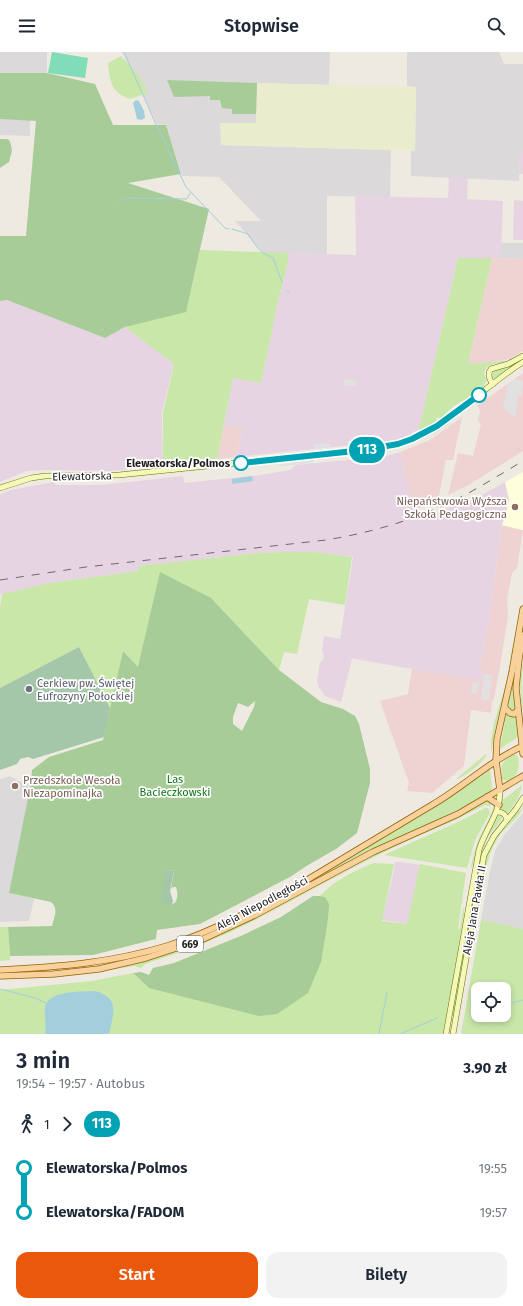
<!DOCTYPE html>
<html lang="pl">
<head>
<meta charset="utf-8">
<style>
  :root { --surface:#fff; --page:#f2f2f3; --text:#1f2937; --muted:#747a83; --accent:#ea580c }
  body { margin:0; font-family:"Fira Sans",sans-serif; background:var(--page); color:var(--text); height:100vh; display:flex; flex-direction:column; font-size:15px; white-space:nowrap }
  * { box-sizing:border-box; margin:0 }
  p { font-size:13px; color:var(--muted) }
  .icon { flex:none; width:22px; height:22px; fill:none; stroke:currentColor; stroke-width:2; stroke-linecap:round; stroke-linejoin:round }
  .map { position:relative; height:982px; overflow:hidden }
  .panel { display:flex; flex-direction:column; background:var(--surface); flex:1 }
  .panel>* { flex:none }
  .badge { padding:0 8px; border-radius:13px; font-size:14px; line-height:26px }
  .fabs { position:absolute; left:471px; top:930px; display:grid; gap:8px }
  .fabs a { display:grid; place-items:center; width:40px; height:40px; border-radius:8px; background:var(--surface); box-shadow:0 2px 6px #0003; font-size:20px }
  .map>.badge { position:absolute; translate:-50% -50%; box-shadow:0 0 0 2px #fff }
  .legs { display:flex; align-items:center; gap:6px; height:44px; padding:0 16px; font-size:13px }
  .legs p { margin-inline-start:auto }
  .summary { display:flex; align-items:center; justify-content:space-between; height:68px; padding:0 16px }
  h1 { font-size:22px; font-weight:600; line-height:30px }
  .primary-button { display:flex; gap:8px; margin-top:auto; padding:8px 16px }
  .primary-button a { flex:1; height:46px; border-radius:12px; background:var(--accent); color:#fff; font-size:16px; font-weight:600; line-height:46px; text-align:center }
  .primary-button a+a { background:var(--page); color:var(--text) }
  ul { padding:0 16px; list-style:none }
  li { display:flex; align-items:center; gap:14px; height:44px; font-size:15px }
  li i { display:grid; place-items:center; width:6px; height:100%; margin:0 5px; background:currentColor }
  li i::after { content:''; width:10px; height:10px; margin:-5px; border:3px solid; border-radius:50%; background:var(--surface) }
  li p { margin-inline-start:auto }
  li:first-child i { background:linear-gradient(#0000 50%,currentColor 0) }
  li:last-child i { background:linear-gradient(currentColor 50%,#0000 0) }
  header { display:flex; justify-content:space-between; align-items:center; height:52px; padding:0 16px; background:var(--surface); font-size:18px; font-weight:600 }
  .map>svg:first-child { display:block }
</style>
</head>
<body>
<header><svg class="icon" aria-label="menu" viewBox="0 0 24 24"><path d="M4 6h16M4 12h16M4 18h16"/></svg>Stopwise<svg class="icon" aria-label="search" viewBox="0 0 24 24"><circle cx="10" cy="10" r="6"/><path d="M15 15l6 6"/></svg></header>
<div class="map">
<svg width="523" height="982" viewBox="0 0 523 982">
  <rect width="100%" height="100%" fill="#eeeae2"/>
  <g fill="#dbd9d9">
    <rect x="0" y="0" width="47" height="21"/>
    <path d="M122 0H330L329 33 258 31 256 72 221 93 391 98 390 145 327 144V202L263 201 235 169H261L219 125 182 124 166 73 157 72Z"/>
    <path d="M407 0H499L504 12H523V101H520L519 129 411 124V98H415L416 35 407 34Z"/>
    <path d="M0 67 30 68V84L0 83Z"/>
    <path d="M501 191H523V207L501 206Z"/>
    <path d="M10 724 18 729 31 731 10 841 34 847 29 869 0 870V727Z"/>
    <path d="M523 761V877L481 868 490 820 495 799 505 782Z"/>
  </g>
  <g fill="#efd3d2">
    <path d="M492 206 523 207V299L507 308 468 313Z"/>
    <path d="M523 321V399L467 434 448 443 458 401 473 404 481 372 478 368 480 358H479V355L476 354Z"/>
    <path d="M462 365 453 408H446L438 449 414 458 400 400 430 388Z"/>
    <path d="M224 373 243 377 236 405 217 407Z"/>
    <path d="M502 473 523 478 517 516 512 521 507 547 508 565 499 620 494 647 492 650 491 661 471 658 464 714 432 741 407 739 409 731 380 649 408 642 412 616 482 629 479 621 490 561Z"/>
  </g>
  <g fill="#e7d4e3">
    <path d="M520 101H523V122H519Z"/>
    <path d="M449 125 468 126 467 147 503 149 501 206H458L419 377 400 388 236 405 243 377 224 373 233 325 261 331 281 236 282 235 288 210V201L356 203 355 144 448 146Z"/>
    <path d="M514 148 523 149V188H513Z"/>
    <path d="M7 248 105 286 125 275 174 311 162 361 163 414 112 419 44 418 27 419 0 430V249Z"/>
    <path d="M400 400 414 458 422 468 455 453 461 455 505 430 509 447 506 463 502 472 490 561 479 621 484 622 482 629 349 606 352 607 341 650 325 644 318 634 317 629 320 610 323 608 324 603 322 599 324 584 340 587 353 505 315 500H286L258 501 161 512 138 514V519L49 531 0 543V442L11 438 53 430 56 433H102L183 424 184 431 260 423 290 418 296 413 387 404Z"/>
    <path d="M395 810H402L420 813 408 872 382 868 393 823Z"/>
  </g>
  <path fill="#fefedb" d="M523 420V478L502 473 506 463 509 447 505 430Z"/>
  <path fill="#eaecce" d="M257 31 416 35 415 99 221 93 220 71H256Z"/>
  <g fill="#c8e7a9" fill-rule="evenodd">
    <path d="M121 4 139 24 148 41 130 47C111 40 110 30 108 11Z"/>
    <path d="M200 198 288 201V210L282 235 281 236 261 331 233 326 217 407 163 415V361L174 312 125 275 186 259Z"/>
    <path d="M458 206H492L468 312 504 309V310C495 312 487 311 484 321L486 329C484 338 462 349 454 354 449 358 445 363 440 367L438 365 436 366 437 369 420 378 419 377Z"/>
    <path d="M523 306V308L495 327 492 325 493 321 497 317 509 314Z"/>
    <path d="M286 500H315L352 505 345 553 309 547 297 602 284 600 279 618 211 546 138 615 123 599 104 685 110 656 79 595 0 636V556L2 542 49 531 138 519V514L258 501Z"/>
    <path d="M523 567 516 613V656L512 659 508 655Z"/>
    <path d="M516 581C516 621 496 658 492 698H491C490 675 501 652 507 629 510 613 511 596 516 581Z"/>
    <path d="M523 606 522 633 523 655 522 656 520 633Z"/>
    <path d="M506 662H516L519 684 500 697Z"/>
    <path d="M486 702H487C484 710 464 726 456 727Z"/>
    <path d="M513 703H517C523 715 513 735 502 727 501 713 500 710 513 703Z"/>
    <path d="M490 716 492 735 491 740C441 768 389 789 339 815 296 837 254 862 210 882 143 910 72 918 0 922V920L70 916 113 909 237 868Z"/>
    <path d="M522 733C520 745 515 753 506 762L500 758 501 748 504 747Z"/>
    <path d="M486 749 492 750 490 754 485 753C450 772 413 785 378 803 332 826 287 852 241 875 210 890 178 901 145 912L141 916 134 914 78 923C124 914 169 904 212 886 269 862 322 829 376 801 401 788 427 780 451 768 463 763 475 756 486 749Z"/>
    <path d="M494 752C497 765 485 776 480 787 477 795 475 813 470 817 473 807 475 796 479 786 484 775 492 765 494 752Z"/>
    <path d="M523 754C522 763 506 775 500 783 492 794 488 807 485 820 476 804 514 766 523 754Z"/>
    <path d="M485 756H488L490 761 475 788 467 816 384 803C418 787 453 774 485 756Z"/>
    <path d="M500 762 503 764C500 772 492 778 488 785 483 795 482 806 479 816 480 798 489 779 498 763Z"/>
    <path d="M374 811 394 812 382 869 407 872 420 812 466 821 458 877H460L463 857 464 856V863L444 982H0V938L92 929 133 921 149 936 325 845 320 844C335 828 354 819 374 811Z"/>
    <path d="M471 851 470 871 454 964H451Z"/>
    <path d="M481 868 523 877V982H461ZM478 937H504V963H478Z"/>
    <path d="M0 875H8L10 908 0 909Z"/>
  </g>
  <g fill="#a7cc98" fill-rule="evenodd">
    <path d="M0 21H47L95 32 113 73H166L181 122 128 131 209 157 186 260 125 275 105 286 7 248 0 249V184H26L36 69 0 67Z"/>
    <path d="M167 28 257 31 256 62H232V57L222 56 220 48H210V44L174 45Z"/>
    <path d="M0 87H7L10 89 12 98 9 110 0 116Z"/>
    <path d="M160 520 211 546 279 618 321 650 343 657 355 664 359 672 370 717V731L357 781 336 797 308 813 290 825 200 872 157 878 156 887 93 903 10 904 8 875 52 874C54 866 59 856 51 850L9 841 31 731 32 718 49 705 103 688 123 599 138 615ZM255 649 254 655 242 679 233 672V665L238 651 248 655ZM165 818 174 819 171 837 173 835H176C178 841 178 846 175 851L172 852 171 855Z"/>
    <path d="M313 844H320L325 845 329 852 328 867 321 910 308 941 277 962 259 964 149 936 133 921 141 920 149 923 153 916 174 911 243 883 281 865Z"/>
  </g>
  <g fill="#a4c6a9">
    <path d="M79 595 110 656 104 685 33 707 28 705 20 707 17 712 0 718V636Z"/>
    <path d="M165 818 174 819 170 839 173 849 171 855 161 849Z"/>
  </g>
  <path fill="#81dcb8" d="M52 0 88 6 85 26 48 21Z"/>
  <g fill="#e1e1e1">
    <path d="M344 327 356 328V334L343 333Z"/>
    <path d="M515 327 523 329V331L521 344 518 343 515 366 503 355 508 331Z"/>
    <path d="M456 364 459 365 434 383 431 382Z"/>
    <path d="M330 391V395L314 397 313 392Z"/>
    <path d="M313 408V411L279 414 277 413Z"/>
    <path d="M484 622 492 623 489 648 481 647Z"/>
    <path d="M473 630 479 631 477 642 471 641Z"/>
  </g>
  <g fill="#a3cedb">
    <path d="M136 48 139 49 144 59 145 66 141 68 137 67 133 51Z"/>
    <path d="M252 424 253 429 232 432V427Z"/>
    <path d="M95 939C121 946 113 962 109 982H45C47 973 44 965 45 956 47 938 81 940 95 939Z"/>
  </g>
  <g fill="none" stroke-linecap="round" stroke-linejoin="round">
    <g stroke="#a3cedb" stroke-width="1">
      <path d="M124 0 154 68 186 135 225 176 229 177"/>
      <path d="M118 149 124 146 187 147 190 141"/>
      <path d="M232 177 248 182C257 195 257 199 273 206L282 230"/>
      <path d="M287 239 289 240"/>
      <path d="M0 937 35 946 46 951"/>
      <path d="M504 953 523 948"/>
      <path d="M471 962 478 960"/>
      <path d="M379 982 387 940"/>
      <path d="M400 982 437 966"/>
    </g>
    <g stroke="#657007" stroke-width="6">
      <g id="secondary">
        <path d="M493 332C489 327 487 322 491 317L508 312 523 304"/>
        <path d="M0 436 31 426 45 424 119 423 364 398C380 396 397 393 412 387 453 369 485 334 523 310"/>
        <path d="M497 760C503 760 505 762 507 767"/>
        <path d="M446 982 479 798C485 777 501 761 500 738"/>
        <path d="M453 982 484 803 494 784 516 757 523 746"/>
      </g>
    </g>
    <g stroke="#926203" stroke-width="7">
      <g id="primary">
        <path d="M523 583 519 607 516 636 523 702"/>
        <path d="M505 655 506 657 510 661 514 662 518 658"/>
        <path d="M500 738 496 709 497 687 512 620 523 557"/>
        <path d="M487 745 499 753"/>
        <path d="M0 918C58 915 111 911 167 894 217 878 262 853 307 828 349 803 390 778 432 753 463 735 490 709 523 694"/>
        <path d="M0 924 54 922 99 917 146 906 201 888 255 863 373 800 458 762 523 724"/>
      </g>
    </g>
    <use href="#secondary" stroke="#f5f8b6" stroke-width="5"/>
    <use href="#primary" stroke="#f9d19c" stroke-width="5.5"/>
    <path stroke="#6b6b6b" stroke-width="1" stroke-dasharray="8 8" stroke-linecap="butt" d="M0 528 86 515 326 488C369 481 411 469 451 450 476 438 499 423 523 409"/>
  </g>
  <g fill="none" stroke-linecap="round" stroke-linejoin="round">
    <g stroke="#fff" stroke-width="9">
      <path id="line-1" d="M241 411 364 398 398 392 412 387 437 374 479 343"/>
    </g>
    <use href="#line-1" stroke="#00a3b4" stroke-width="6"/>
  </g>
  <g fill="#fff" stroke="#00a3b4" stroke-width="2">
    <circle cx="479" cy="343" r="7"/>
    <circle cx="241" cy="411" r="7"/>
  </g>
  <g fill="#8d6e63" stroke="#fff" stroke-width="1.5">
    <circle cx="515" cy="455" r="4"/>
    <circle cx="15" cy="734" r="4"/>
  </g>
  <circle fill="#6b7280" stroke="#fff" stroke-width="1.5" cx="29" cy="637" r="4"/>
  <g text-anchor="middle" stroke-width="3.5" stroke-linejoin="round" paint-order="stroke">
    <rect fill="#fff" stroke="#616161" stroke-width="1" x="177" y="884" width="26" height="16" rx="3"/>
    <g font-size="10" font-weight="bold" fill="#1d1d1d">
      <text x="190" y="896">669</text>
    </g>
    <g font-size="11" font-weight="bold" fill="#1d1d1d" stroke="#fff" text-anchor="end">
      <text x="230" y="415">Elewatorska/Polmos</text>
    </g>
    <g font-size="11" fill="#1d1d1d" stroke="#fff">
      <text transform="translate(82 424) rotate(-1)" y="4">Elewatorska</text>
      <text transform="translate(262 851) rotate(-28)" y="4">Aleja Niepodległości</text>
      <text transform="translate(474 858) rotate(-80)" y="4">Aleja Jana Pawła II</text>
    </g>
    <g font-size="11" fill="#785e54" stroke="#fff" text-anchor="end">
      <text x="507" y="453">Niepaństwowa Wyższa<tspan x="507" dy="13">Szkoła Pedagogiczna</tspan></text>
      <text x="23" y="732" text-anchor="start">Przedszkole Wesoła<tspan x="23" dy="13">Niezapominajka</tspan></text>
    </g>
    <g font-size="11" fill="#5b616d" stroke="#fff" text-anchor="start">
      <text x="37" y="635">Cerkiew pw. Świętej<tspan x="37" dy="13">Eufrozyny Połockiej</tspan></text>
    </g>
    <g font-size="11" fill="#0e7716" stroke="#fff">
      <text x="175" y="731">Las<tspan x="175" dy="13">Bacieczkowski</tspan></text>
    </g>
  </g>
</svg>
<div class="fabs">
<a><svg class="icon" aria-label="locate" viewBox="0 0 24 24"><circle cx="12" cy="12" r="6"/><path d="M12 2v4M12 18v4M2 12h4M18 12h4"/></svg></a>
</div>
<b class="badge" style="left:367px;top:398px;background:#00a3b4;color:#fff">113</b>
</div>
<section class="panel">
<div class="summary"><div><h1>3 min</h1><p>19:54 – 19:57 · Autobus</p></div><b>3.90 zł</b></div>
<div class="legs"><svg class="icon" aria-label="walk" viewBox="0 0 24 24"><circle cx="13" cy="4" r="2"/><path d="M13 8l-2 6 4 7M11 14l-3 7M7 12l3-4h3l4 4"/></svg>1<svg class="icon" aria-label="forward" viewBox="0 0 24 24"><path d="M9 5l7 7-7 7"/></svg><b class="badge" style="background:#00a3b4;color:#fff">113</b></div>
<ul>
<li><i style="color:#00a3b4"></i><b>Elewatorska/Polmos</b><p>19:55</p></li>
<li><i style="color:#00a3b4"></i><b>Elewatorska/FADOM</b><p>19:57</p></li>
</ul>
<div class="primary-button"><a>Start</a><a>Bilety</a></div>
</section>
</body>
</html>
